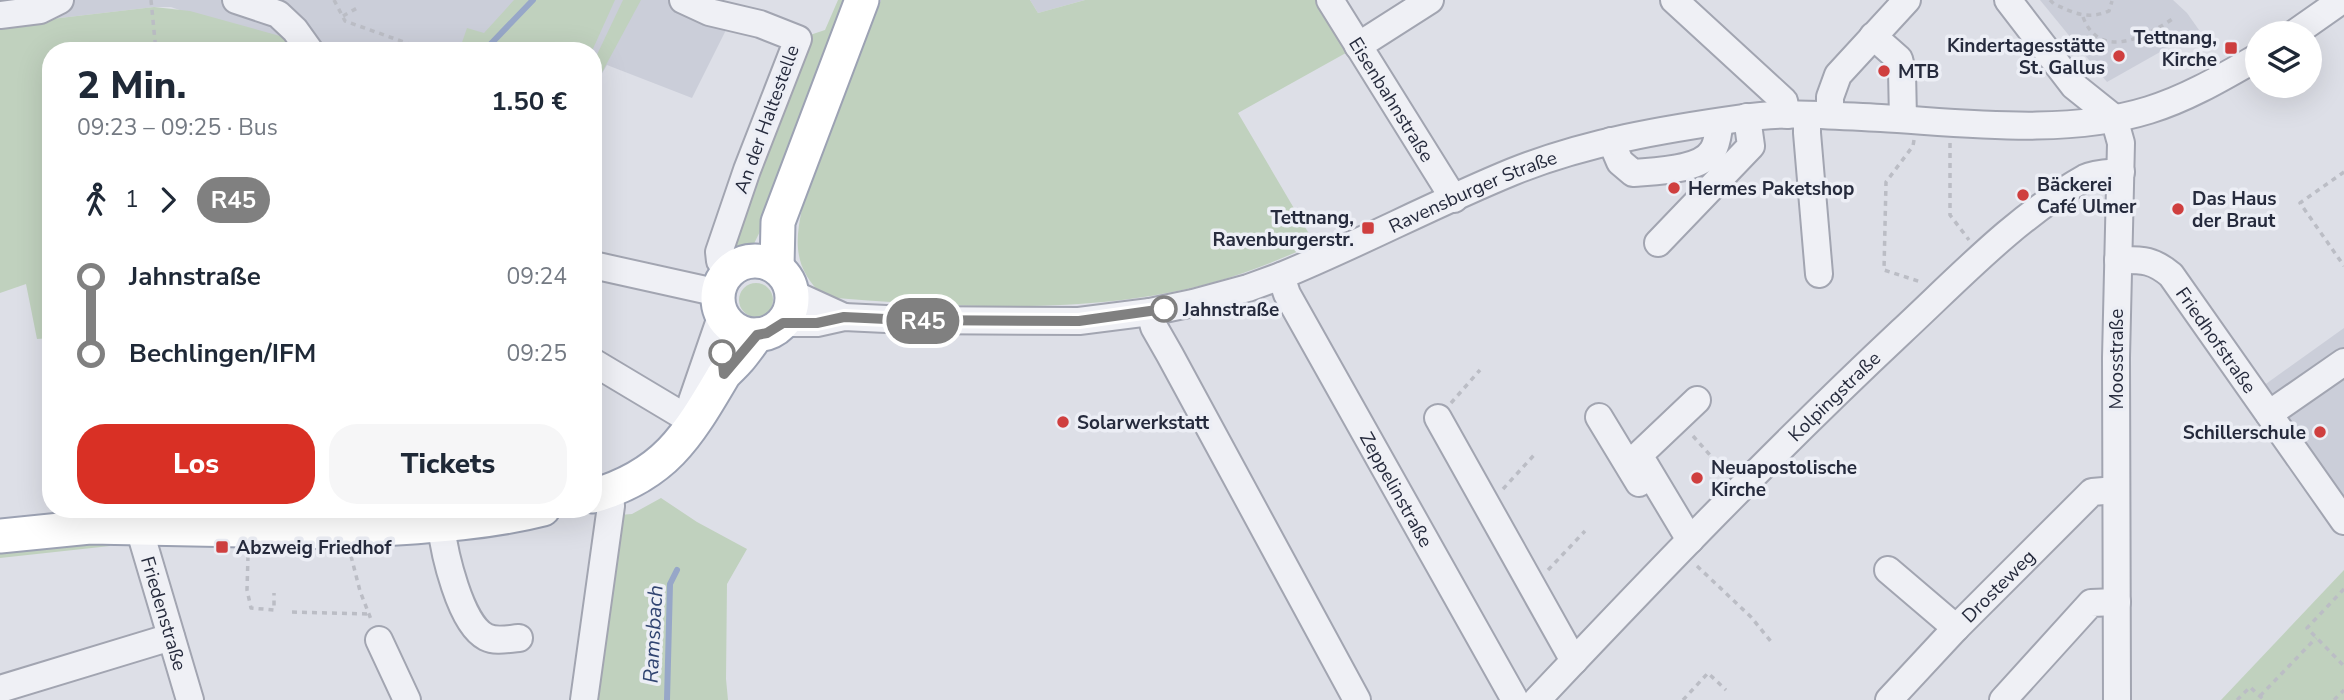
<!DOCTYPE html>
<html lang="de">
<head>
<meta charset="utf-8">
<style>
  :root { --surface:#fff; --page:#f6f6f7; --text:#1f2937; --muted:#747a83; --accent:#d93025 }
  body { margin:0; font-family:"Nunito Sans",sans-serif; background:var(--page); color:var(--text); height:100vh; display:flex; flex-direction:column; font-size:26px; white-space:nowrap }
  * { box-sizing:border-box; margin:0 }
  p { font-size:23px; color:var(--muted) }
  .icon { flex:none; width:38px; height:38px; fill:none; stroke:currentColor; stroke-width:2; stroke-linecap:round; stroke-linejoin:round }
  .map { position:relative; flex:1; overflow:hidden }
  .panel { position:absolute; left:42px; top:42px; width:560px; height:476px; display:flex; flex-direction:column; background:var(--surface); border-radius:28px; box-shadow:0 7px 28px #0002 }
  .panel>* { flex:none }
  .badge { padding:0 14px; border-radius:23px; font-size:24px; line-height:46px }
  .fabs { position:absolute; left:2245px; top:21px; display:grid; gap:14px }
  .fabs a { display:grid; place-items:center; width:77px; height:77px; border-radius:50%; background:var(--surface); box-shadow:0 7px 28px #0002; font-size:35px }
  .map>.badge { position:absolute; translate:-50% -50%; box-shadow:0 0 0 4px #fff }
  .legs { display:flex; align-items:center; gap:10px; height:77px; padding:0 35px; font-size:23px }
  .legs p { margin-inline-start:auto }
  .summary { display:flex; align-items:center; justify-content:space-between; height:119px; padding:0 35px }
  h1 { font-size:38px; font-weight:800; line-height:52px }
  .action { display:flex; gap:14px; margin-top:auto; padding:14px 35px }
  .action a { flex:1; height:80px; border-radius:28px; background:var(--accent); color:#fff; font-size:28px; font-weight:800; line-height:80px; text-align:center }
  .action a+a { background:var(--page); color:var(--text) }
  ul { padding:0 35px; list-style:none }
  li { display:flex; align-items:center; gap:24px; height:77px; font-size:26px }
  li i { display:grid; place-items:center; width:10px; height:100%; margin:0 9px; background:currentColor }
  li i::after { content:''; width:18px; height:18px; margin:-9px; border:5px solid; border-radius:50%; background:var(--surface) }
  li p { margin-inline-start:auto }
  li:first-child i { background:linear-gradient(#0000 50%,currentColor 0) }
  li:last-child i { background:linear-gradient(currentColor 50%,#0000 0) }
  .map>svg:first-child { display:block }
</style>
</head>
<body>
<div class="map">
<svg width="2344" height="700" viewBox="0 0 2344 700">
  <rect width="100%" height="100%" fill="#dddfe7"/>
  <g fill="#cbced9">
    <path d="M0 0H677L730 22 692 98 607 65 593 89V51H297L171 7H154L0 25Z"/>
    <path d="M1030 0H1085L1038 13Z"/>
    <path d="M2040 0H2173L2187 13 2199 30 2107 82Z"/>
    <path d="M2344 328V499L2263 386Z"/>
  </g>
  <g fill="#c0d1be">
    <path d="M514 0H615L592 51H459L467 28 484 33Z"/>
    <path d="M623 0H641L593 89V63Z"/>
    <path d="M838 0H849L767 217 748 256 729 263 801 38 825 30Z"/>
    <path d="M881 0H1030L1038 13 1085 0H1322L1353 49 1238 113 1315 244C1281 259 1247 273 1211 283 1090 316 947 307 824 297 795 269 794 246 802 209Z"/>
    <path d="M154 7 190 11 287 38 297 51H51V338L37 339 26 284 0 293V25Z"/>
    <circle cx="756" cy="300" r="17"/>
    <path d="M661 498 697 522 747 549 727 584 726 679 728 700H581L605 516 632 514Z"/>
    <path d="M109 541 110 546 0 558V550Z"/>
    <path d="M2344 570V700H2221Z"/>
  </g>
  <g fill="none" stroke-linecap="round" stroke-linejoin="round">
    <g stroke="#97a7c8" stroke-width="6">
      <path d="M484 51 533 0"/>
      <path d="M667 700 670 584 677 570"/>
    </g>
    <g stroke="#a2a5b1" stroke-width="30">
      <g id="minor">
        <path d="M236 0 278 14 295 30 310 51"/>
        <path d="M683 0 709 12 760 24 798 39 747 170 719 252 720 261 729 272"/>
        <path id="s1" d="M1330 0 1454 199"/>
        <path d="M1674 0 1784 101 1787 115"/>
        <path d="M2008 0 2074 86 2114 118"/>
        <path d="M0 15 40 10 60 0"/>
        <path d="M2295 33 2342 0"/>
        <path d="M1873 36 1899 59 1902 71 1903 119"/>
        <path d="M1358 46 1430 0"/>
        <path d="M1807 115V133L1819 274"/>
        <path d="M1830 115V97L1838 75 1907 0"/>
        <path d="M2114 118 2121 143 2116 358 2117 700"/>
        <path d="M1611 141 1620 162 1633 173C1654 171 1701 171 1713 150 1718 142 1718 130 1720 122"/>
        <path d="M1658 243 1751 146 1747 117"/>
        <path id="s2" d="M2118 260C2142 260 2152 259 2171 275L2344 521"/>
        <path d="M593 265 719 293"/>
        <path id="s3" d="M1281 276 1287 294 1515 700"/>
        <path d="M792 291 798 296 844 317"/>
        <path d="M1150 312 1154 327 1170 355 1357 700"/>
        <path id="s4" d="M783 323H817L844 317 907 320 1079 321 1150 312 1193 303 1248 288 1281 276C1359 244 1434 204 1512 172 1586 142 1665 129 1743 118 1788 111 1835 116 1881 118 1966 123 2065 136 2149 110 2188 98 2223 77 2258 57"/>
        <path d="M593 362 695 423"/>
        <path d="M2269 414 2344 362"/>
        <path d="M1599 417 1639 483"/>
        <path d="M1438 418 1574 661"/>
        <path d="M695 422 692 401 722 314"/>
        <path d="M441 525C444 552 460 624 486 637 496 642 507 639 519 638"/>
        <path id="s5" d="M139 528 190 700"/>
        <path d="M1690 540 1639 455 1697 400"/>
        <path d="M1888 570 1956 628"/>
        <path d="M379 640 407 700"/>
        <path d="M0 689 171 637"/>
        <path d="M584 700 611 506 610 491"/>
        <path id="s6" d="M1537 700C1656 574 1776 449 1902 331 1960 277 2016 217 2085 178 2095 173 2110 173 2121 172"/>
        <path id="s7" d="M1889 700 1956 628 2092 492 2116 490"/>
        <path d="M2003 700 2091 603 2117 602"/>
      </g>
    </g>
    <g stroke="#9ca2b3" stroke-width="37">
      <g id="major">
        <circle cx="755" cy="298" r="37"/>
        <path d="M777 267 778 222 862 0"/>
        <path d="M593 496C665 475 687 437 723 376 727 370 733 366 738 360 745 352 751 343 757 335"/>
        <path d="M0 536 90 527 338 532C406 527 476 526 543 509"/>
      </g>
    </g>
    <g stroke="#bbbdc5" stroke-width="3.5" stroke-dasharray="5 5" stroke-linecap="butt">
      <path d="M151 0 156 51"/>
      <path d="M334 0 345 21 429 51"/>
      <path d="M2050 0 2054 4C2074 13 2087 20 2109 11L2112 1"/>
      <path d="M343 16 359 7"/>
      <path d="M2083 17C2100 62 2147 36 2174 18"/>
      <path d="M1914 140 1913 146 1886 182 1884 270 1921 282"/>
      <path d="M1950 143V215L1969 240"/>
      <path d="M2344 172 2300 203 2344 266"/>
      <path d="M1451 403 1480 370"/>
      <path d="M1693 436 1725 472"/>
      <path d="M1503 489 1535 454"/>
      <path d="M248 556 247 590 251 608 274 610V593"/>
      <path d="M351 556 360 591 372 622"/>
      <path d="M1697 566 1751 617 1773 644"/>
      <path d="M1548 570 1585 531"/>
      <path d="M2344 589 2307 628 2344 666"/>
      <path d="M292 612 369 614"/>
      <path d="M2260 696 2316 638"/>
      <path d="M1683 700 1708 673 1726 690"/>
      <path d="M2237 700 2250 687 2264 700"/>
      <path d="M2334 700 2344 690"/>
    </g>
    <use href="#minor" stroke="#eff0f5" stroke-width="26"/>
    <use href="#major" stroke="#fff" stroke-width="33"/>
  </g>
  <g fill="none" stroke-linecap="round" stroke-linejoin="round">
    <g stroke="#fff" stroke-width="16">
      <path id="line-1" d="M722 353 724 374 757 335 767 333 783 323H817L844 317 907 320 1079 321 1164 309"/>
    </g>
    <use href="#line-1" stroke="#808080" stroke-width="10"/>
  </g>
  <g fill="#cf3f3f" stroke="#eceef5" stroke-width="2.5">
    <rect x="2224" y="41" width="14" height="14" rx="3.5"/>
    <circle cx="2119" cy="56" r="7"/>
    <circle cx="1884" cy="71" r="7"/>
    <circle cx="1674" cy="188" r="7"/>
    <circle cx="2023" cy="195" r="7"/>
    <circle cx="2178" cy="209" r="7"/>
    <rect x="1361" y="221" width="14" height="14" rx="3.5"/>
    <circle cx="1063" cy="422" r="7"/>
    <circle cx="2320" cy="432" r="7"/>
    <circle cx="1697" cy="478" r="7"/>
    <rect x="215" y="540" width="14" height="14" rx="3.5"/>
  </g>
  <g fill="#fff" stroke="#808080" stroke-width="3.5">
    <circle cx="1164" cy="309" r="12"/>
    <circle cx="722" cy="353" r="12"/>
  </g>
  <g text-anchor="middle" stroke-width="7" stroke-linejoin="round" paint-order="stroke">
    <g font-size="19" font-weight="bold" fill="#262b3d" stroke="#eceef5" text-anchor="start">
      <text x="2217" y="44" text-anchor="end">Tettnang,<tspan x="2217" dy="22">Kirche</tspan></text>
      <text x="2105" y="52" text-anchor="end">Kindertagesstätte<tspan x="2105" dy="22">St. Gallus</tspan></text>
      <text x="1898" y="78">MTB</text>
      <text x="2037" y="191">Bäckerei<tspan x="2037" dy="22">Café Ulmer</tspan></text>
      <text x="1688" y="195">Hermes Paketshop</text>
      <text x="2192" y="205">Das Haus<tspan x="2192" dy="22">der Braut</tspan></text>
      <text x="1354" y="224" text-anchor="end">Tettnang,<tspan x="1354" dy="22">Ravenburgerstr.</tspan></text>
      <text x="1077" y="429">Solarwerkstatt</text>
      <text x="2306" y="439" text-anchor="end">Schillerschule</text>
      <text x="1711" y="474">Neuapostolische<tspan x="1711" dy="22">Kirche</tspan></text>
      <text x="236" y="554">Abzweig Friedhof</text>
    </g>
    <g font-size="19" fill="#262b3d" stroke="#eceef5">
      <text dy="7" stroke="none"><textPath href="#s1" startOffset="117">Eisenbahnstraße</textPath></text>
      <text transform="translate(766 119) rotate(-70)" y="7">An der Haltestelle</text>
      <text dy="7" stroke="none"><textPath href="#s4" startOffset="714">Ravensburger Straße</textPath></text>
      <text dy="7" stroke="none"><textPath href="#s2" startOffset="136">Friedhofstraße</textPath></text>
      <text transform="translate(2116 359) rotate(-90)" y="7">Moosstraße</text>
      <text dy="7" stroke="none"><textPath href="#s6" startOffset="425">Kolpingstraße</textPath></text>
      <text dy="7" stroke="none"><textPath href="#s3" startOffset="243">Zeppelinstraße</textPath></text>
      <text dy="7" stroke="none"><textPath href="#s7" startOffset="158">Drosteweg</textPath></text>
      <text dy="7" stroke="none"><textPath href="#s5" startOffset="89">Friedenstraße</textPath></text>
    </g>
    <g font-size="19" font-weight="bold" fill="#262b3d" stroke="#eceef5" text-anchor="start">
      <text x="1183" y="316">Jahnstraße</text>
    </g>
    <g font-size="21" font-style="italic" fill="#304471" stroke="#eceef5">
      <text transform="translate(653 634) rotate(-87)" y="7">Ramsbach</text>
    </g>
  </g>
</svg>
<div class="fabs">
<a><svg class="icon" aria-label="layers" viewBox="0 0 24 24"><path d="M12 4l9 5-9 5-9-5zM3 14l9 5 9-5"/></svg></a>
</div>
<b class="badge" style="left:923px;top:321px;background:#808080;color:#fff">R45</b>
<section class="panel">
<div class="summary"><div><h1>2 Min.</h1><p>09:23 – 09:25 · Bus</p></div><b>1.50 €</b></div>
<div class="legs"><svg class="icon" aria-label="walk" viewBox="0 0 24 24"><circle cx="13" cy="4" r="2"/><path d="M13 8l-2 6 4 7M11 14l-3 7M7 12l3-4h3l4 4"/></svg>1<svg class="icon" aria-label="forward" viewBox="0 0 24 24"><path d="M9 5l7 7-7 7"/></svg><b class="badge" style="background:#808080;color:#fff">R45</b></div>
<ul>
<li><i style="color:#808080"></i><b>Jahnstraße</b><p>09:24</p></li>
<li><i style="color:#808080"></i><b>Bechlingen/IFM</b><p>09:25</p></li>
</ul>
<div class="action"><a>Los</a><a>Tickets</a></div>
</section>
</div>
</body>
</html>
